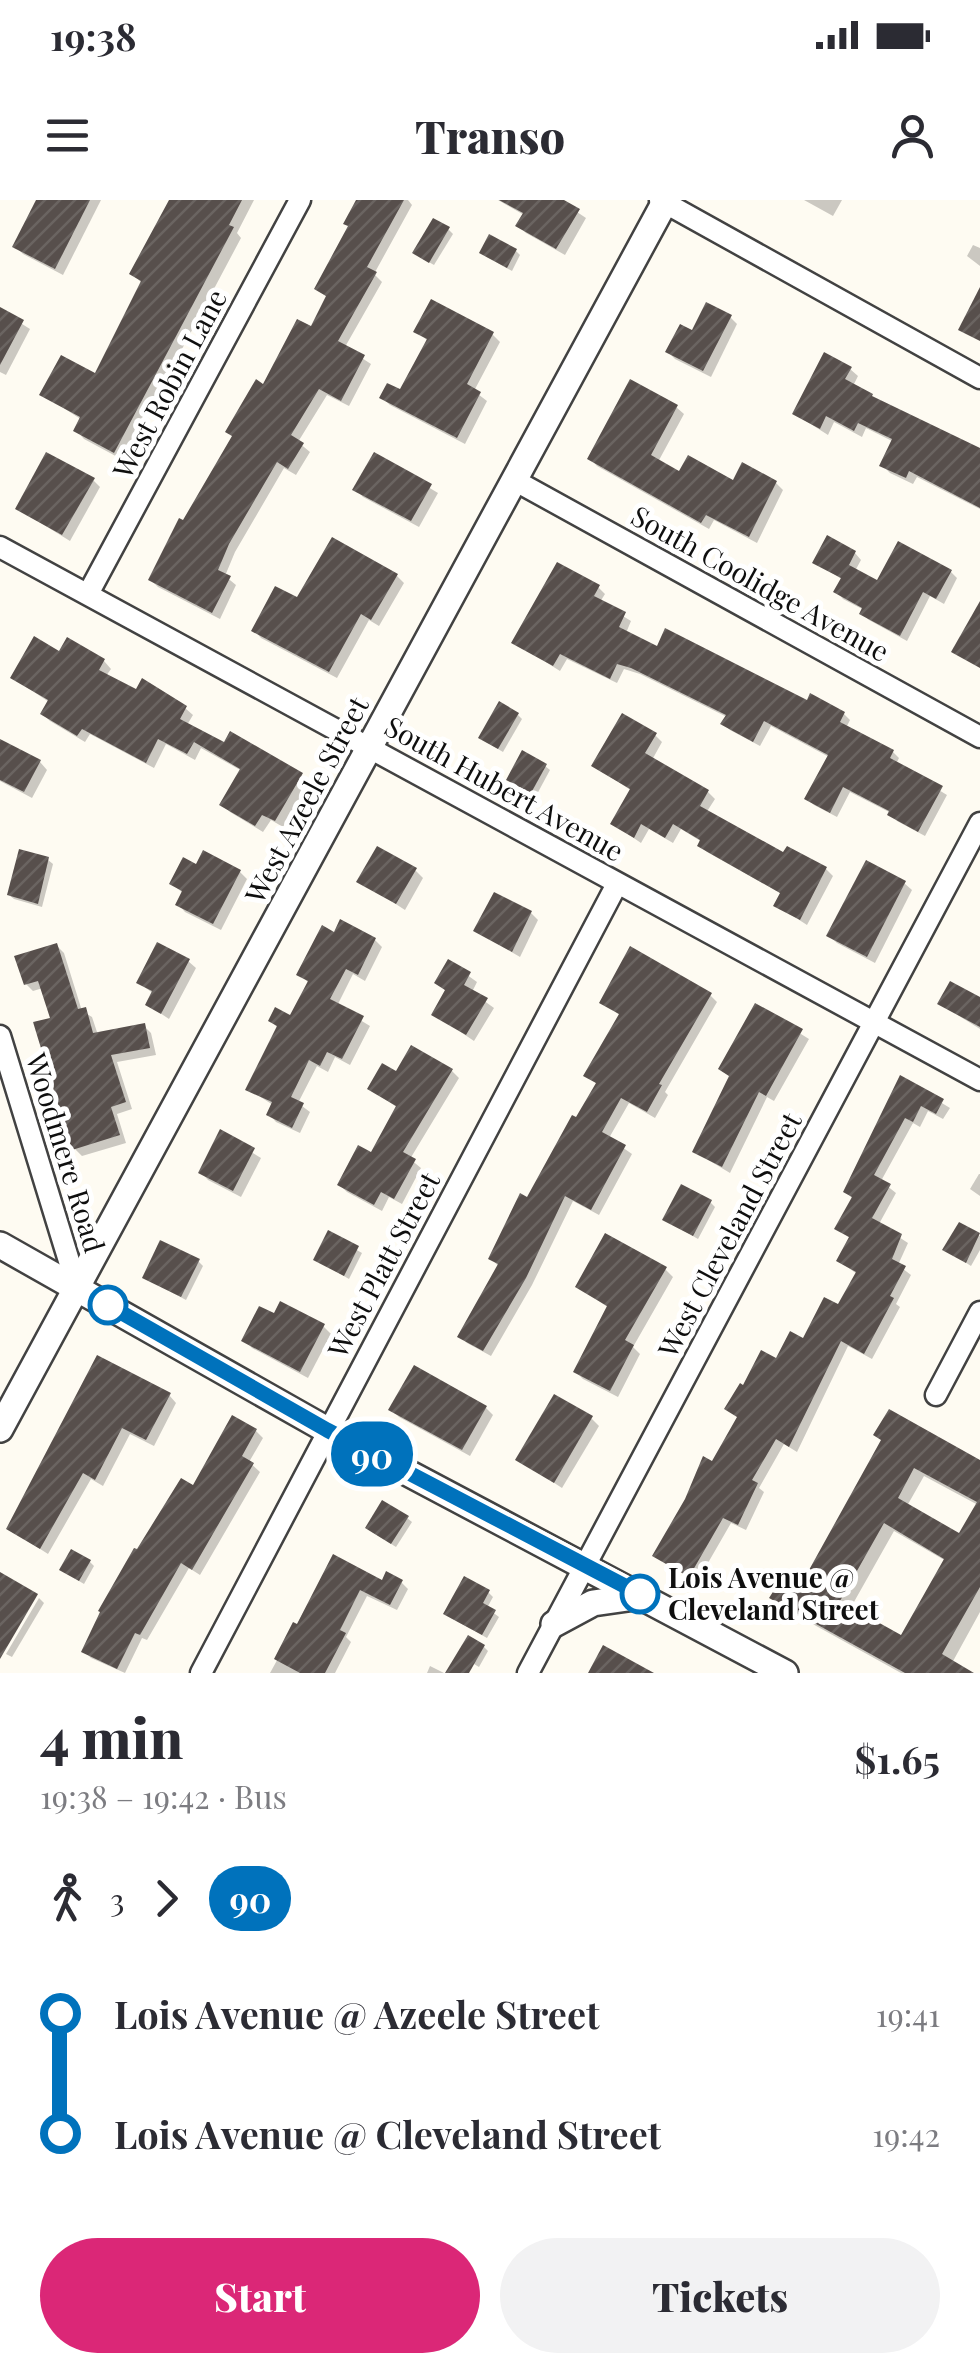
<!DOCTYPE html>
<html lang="en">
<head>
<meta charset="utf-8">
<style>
  :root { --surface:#fff; --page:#f2f2f3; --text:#2b2b33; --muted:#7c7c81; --accent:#db2777 }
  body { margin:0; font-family:"Playfair Display",serif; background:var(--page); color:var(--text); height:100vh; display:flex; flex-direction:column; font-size:38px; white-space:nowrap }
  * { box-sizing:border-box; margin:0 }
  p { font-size:32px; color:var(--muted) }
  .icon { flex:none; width:55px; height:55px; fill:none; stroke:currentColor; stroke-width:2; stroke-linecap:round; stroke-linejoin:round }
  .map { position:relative; height:1473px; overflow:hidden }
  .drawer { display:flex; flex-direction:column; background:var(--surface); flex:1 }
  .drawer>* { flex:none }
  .badge { padding:0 20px; border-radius:32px; font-size:35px; line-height:65px }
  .map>.badge { position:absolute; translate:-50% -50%; box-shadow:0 0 0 5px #fff }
  .legs { display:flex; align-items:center; gap:15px; height:110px; padding:0 40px; font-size:32px }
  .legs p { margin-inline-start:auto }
  .head { display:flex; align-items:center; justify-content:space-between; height:170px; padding:0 40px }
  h1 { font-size:55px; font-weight:800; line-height:75px }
  .button { display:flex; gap:20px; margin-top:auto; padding:20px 40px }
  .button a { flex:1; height:115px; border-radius:60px; background:var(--accent); color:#fff; font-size:40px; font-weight:800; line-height:115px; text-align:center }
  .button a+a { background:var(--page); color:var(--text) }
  ul { padding:0 40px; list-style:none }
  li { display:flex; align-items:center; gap:35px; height:120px; font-size:38px }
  li i { display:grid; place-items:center; width:15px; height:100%; margin:0 12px; background:currentColor }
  li i::after { content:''; width:25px; height:25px; margin:-12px; border:8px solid; border-radius:50%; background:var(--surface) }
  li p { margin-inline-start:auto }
  li:first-child i { background:linear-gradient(#0000 50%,currentColor 0) }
  li:last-child i { background:linear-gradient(currentColor 50%,#0000 0) }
  .status { display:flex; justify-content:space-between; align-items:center; height:70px; padding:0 50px; background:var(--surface); direction:ltr }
  .status svg { height:28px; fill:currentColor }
  header { display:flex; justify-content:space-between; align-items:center; height:130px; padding:0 40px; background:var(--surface); font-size:45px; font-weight:800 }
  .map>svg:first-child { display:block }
</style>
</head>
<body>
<div class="status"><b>19:38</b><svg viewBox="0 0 49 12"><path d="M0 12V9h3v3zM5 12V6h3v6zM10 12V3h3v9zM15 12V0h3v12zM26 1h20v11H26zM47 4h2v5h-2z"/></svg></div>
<header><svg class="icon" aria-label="menu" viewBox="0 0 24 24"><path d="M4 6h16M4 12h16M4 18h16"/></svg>Transo<svg class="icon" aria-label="person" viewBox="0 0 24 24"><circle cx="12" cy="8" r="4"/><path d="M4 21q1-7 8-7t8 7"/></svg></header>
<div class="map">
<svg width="980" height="1473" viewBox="0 0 980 1473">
  <defs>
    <pattern id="building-hatch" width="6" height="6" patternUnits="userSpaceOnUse" patternTransform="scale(2.5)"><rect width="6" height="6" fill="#574f4c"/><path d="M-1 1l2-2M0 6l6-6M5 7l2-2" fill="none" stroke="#6a6461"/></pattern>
  </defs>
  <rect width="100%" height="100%" fill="#fefbf2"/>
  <g fill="#0003" fill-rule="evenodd">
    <path d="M39 0H101L63 75 23 54 15 46Z"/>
    <path d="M172 0H254L237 33 241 38 123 260 84 239 76 230 82 220 42 194 96 177 143 84 132 74Z"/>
    <path d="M358 0H408L412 5 374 74 382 82 345 147 371 164 349 206 327 195 298 242 310 252 296 275 284 268 235 352 225 376 236 385 220 419 158 387 151 380 264 187 312 129 328 98 317 89 351 28Z"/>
    <path d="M498 0H559L586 18 565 55 526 33 518 26 524 15Z"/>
    <path d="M804 0H842L833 16Z"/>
    <path d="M448 29 453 34 434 65 420 57Z"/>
    <path d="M973 45 980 48V66L967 56Z"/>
    <path d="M516 51 520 55 512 71 487 57Z"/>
    <path d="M0 110 30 129 6 175 0 172Z"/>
    <path d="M730 117 737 124 711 177 675 159 668 152 693 134Z"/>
    <path d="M416 131 492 134 500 142 474 191 487 201 465 244 390 205 382 198 401 193 428 141Z"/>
    <path d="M850 169 858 176 853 186 878 202 980 252V309L917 277 913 284 890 273 882 265 894 242 866 228 862 237 834 222 828 235 795 214Z"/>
    <path d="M676 207 684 214 658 262 680 274 734 284 776 283 783 290 757 343 714 320 709 329 597 266 590 258Z"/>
    <path d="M375 255 438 293 419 327 363 297 356 289Z"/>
    <path d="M93 280 100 287 70 341 18 309Z"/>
    <path d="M855 353 861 360 855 371 878 383 951 372 957 378 944 404 930 396 907 441 869 420 862 414 864 410 843 399 837 392 843 380 815 362Z"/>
    <path d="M397 376 404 383 379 426 369 420 337 478 261 438 254 430 298 401Z"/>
    <path d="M598 387 605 394 600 402 631 421 626 433 658 449 844 514 850 520 846 528 893 552 899 558 896 564 947 595 925 636 897 621 891 613 850 592 837 617 814 605 807 599 829 557 771 526 760 546 730 530 723 524 727 517 640 474 624 469 617 483 567 459 560 471 514 442Z"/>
    <path d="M60 455 104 461 111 469 106 476 137 493 185 508 193 515 187 525 224 545 301 575 309 582 283 627 271 620 263 632 230 612 222 605 242 571 201 548 195 560 166 544 154 568 90 534 85 542 50 521 43 514 49 502 13 478Z"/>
    <path d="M518 515 522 519 503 552 486 542Z"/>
    <path d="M655 535 662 542 652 560 708 592 715 599 706 613 784 655 826 669 833 676 807 725 776 705 782 694 707 652 700 646 702 642 681 629 673 643 649 629 641 643 613 624 632 591 594 566Z"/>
    <path d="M0 541 40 562 47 570 32 598 0 581Z"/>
    <path d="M545 566 550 570 536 596 509 580Z"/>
    <path d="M48 660 53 664 42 707 14 699 9 695Z"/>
    <path d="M197 667 240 672 247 679 221 730 185 712 178 704 183 693 172 684Z"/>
    <path d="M415 670 423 678 405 710 360 681Z"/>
    <path d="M904 683 912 690 875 763 837 743 829 736Z"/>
    <path d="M531 713 538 720 520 757 476 731Z"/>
    <path d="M335 735 375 740 382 747 365 781 353 774 337 806 370 826 350 865 335 857 328 872 317 866 298 903 310 912 300 933 276 922 269 914 273 905 248 889 278 828 271 821 291 818 309 783 299 774Z"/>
    <path d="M56 745 64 753 82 811 92 817 98 835 144 826 151 833 156 855 117 862 132 909 117 914 126 943 82 956 75 949 53 819 43 788 33 791 26 784Z"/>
    <path d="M188 761 196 768 169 819 148 805 154 794 139 783Z"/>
    <path d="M449 762 477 782 472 792 494 808 474 841 434 814 447 792 437 783Z"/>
    <path d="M710 795 717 802 665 892 668 895 655 918 629 903 609 938 632 954 599 1015 573 1001 532 1085 491 1156 467 1143 460 1136 499 1067 491 1058 598 885 587 875 621 816 602 802Z"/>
    <path d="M980 800V829L940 804Z"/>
    <path d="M756 806 809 839 774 901 767 897 730 973 695 952 731 878 721 869Z"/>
    <path d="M452 871 459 878 410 959 421 968 402 1004 389 997 382 1011 347 992 340 985 372 955 398 908 370 889Z"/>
    <path d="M901 878 950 908 943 919 928 911 920 927 913 923 881 981 896 993 879 1024 908 1043 898 1065 911 1075 896 1104 900 1107 872 1159 848 1146 797 1252 784 1244 759 1288 764 1292 746 1330 731 1323 697 1382 655 1355 739 1218 727 1209 744 1188 804 1141 839 1108 857 1074 839 1061 851 1039 838 1029 853 999 846 992Z"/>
    <path d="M221 933 261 958 241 997 208 980 201 972Z"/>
    <path d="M979 974H980V996L970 989Z"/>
    <path d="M710 1002 715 1007 698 1039 665 1020Z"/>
    <path d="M960 1025 980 1036V1050L971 1066 946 1050Z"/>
    <path d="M329 1034 362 1053 349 1079 316 1060Z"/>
    <path d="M198 1061 203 1066 186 1100 145 1078Z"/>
    <path d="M665 1069 673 1077 633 1147 640 1154 618 1197 583 1179 576 1172 609 1108 578 1087Z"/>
    <path d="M275 1117 323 1126 331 1134 308 1178 252 1148 244 1140Z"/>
    <path d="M98 1158 169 1195 176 1203 154 1246 130 1234 103 1286 91 1279 48 1354 9 1329Z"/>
    <path d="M486 1208 493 1215 470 1256 399 1217 391 1209Z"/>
    <path d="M591 1218 599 1226 562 1288 519 1260Z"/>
    <path d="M256 1231 263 1238 249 1262 260 1272 200 1375 189 1368 147 1440 142 1438 125 1473 91 1458 84 1451 194 1288Z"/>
    <path d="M883 1242 980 1263V1412L952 1463 966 1473H901L782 1407 772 1398 805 1383ZM924 1276 978 1305 960 1337 907 1306ZM894 1331 946 1361 902 1438 850 1409Z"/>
    <path d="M407 1318 412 1322 396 1347 372 1332Z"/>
    <path d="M334 1357 383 1383 401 1382 408 1389 397 1410 367 1396 346 1437 351 1442 335 1473H270Z"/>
    <path d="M90 1362 94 1366 84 1384 67 1374Z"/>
    <path d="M488 1392 493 1397 487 1408 499 1417 487 1438 451 1418Z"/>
    <path d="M39 1398 44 1403 12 1457 6 1454Z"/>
    <path d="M484 1447 488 1451 479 1467 464 1458Z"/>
    <path d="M430 1466 444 1473H427Z"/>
  </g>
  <g fill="url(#building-hatch)" fill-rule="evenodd">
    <path d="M36 0H90L55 69 12 47Z"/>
    <path d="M169 0H242L229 25 234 27 114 253 73 231 80 217 39 195 61 155 95 173 141 81 129 74Z"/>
    <path d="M356 0H404L367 67 377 72 338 141 365 155 341 201 319 189 291 235 304 243 288 269 277 262 229 344 218 370 231 376 212 413 148 380 179 318 183 320 232 236 225 232 256 179 263 184 297 119 311 126 326 96 314 89 348 26 343 24Z"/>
    <path d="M499 0H564L580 9 556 49 515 26 523 13Z"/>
    <path d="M433 18 450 27 429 63 412 53Z"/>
    <path d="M489 34 517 49 507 68 479 53Z"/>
    <path d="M980 87V141L958 130Z"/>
    <path d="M431 99 494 132 467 184 481 192 457 238 379 198 387 183 400 189 427 139 413 132Z"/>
    <path d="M706 102 732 115 703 171 665 152 680 124 692 130Z"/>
    <path d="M0 107 24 120 0 165Z"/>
    <path d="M824 152 852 167 845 179 873 194 872 196 980 248V308L909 271 906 278 879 266 892 239 858 223 854 231 826 216 820 229 792 214Z"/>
    <path d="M630 179 678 205 651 255 679 271 688 255 733 280 742 262 777 281 749 337 706 315 701 323 587 259Z"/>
    <path d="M46 252 95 278 62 335 15 309Z"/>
    <path d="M374 252 432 284 411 321 352 290Z"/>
    <path d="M827 335 856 351 849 365 877 380 898 341 952 370 936 399 923 392 900 436 859 414 862 408 833 392 841 378 812 363Z"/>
    <path d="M332 337 398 374 371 420 361 414 329 472 251 431 275 386 297 397Z"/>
    <path d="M557 362 600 385 594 396 626 412 619 427 657 446 665 428 807 500 810 493 845 512 840 522 894 550 890 558 943 586 918 632 887 615 889 611 843 587 830 613 804 599 828 555 764 521 753 542 720 524 726 515 631 468 617 464 610 479 560 454 553 466 511 443Z"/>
    <path d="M980 401V468L951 452Z"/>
    <path d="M34 436 59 451 67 437 105 459 99 470 136 489 142 478 187 506 180 519 224 542 230 531 303 573 275 621 262 615 255 626 219 605 240 569 194 542 187 554 158 539 146 563 82 529 77 536 40 514 48 500 10 478Z"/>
    <path d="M499 501 519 513 498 549 478 538Z"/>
    <path d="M622 513 657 533 645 553 709 590 700 606 783 652 787 646 827 667 800 720 773 706 780 693 697 646 700 640 673 624 665 638 641 624 634 638 610 624 630 589 591 566Z"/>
    <path d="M0 539 41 560 24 592 0 580Z"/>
    <path d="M522 550 547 564 531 593 506 580Z"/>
    <path d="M377 646 417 668 396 704 356 682Z"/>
    <path d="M19 649 49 657 38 704 7 695Z"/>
    <path d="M203 650 241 670 213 724 175 705 182 691 169 684 183 657 196 664Z"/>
    <path d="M866 660 906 681 867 757 826 736Z"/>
    <path d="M494 692 532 711 512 752 473 731Z"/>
    <path d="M340 719 376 738 358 775 346 769 330 799 364 816 342 859 327 852 320 866 309 860 291 897 304 903 292 928 266 915 272 902 245 890 277 826 268 821 275 807 290 815 308 781 296 775 322 725 334 732Z"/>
    <path d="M157 742 190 759 161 814 145 805 152 791 136 783Z"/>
    <path d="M57 743 78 809 86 807 93 833 145 823 150 848 111 855 126 902 111 907 120 935 72 950 33 822 50 818 38 781 24 785 14 756Z"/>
    <path d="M630 746 712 793 659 884 662 885 647 912 621 898 602 932 626 945 591 1010 565 996 526 1078 483 1151 457 1137 498 1064 488 1059 520 993 527 997 572 915 576 917 596 883 583 876 619 814 599 803Z"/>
    <path d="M448 759 471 772 464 785 488 798 466 835 431 815 445 790 434 783Z"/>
    <path d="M950 781 980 797V827L937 804Z"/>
    <path d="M755 803 803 829 766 896 759 892 722 967 692 952 729 876 718 869Z"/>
    <path d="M411 845 453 869 403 952 416 959 394 999 381 992 374 1005 337 985 358 945 371 952 396 906 367 889 382 863 396 871Z"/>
    <path d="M900 875 944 899 936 914 921 906 913 922 905 918 874 975 891 984 872 1018 902 1034 892 1059 906 1066 890 1096 894 1098 864 1154 841 1141 789 1247 776 1239 752 1280 758 1283 738 1325 723 1318 689 1377 652 1356 685 1299 703 1256 712 1261 737 1217 724 1209 740 1183 743 1185 761 1150 776 1158 790 1131 803 1138 824 1097 838 1104 856 1072 836 1061 849 1037 834 1029 852 997 843 992Z"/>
    <path d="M220 929 255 948 233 991 198 973Z"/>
    <path d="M681 984 712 1000 693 1036 662 1020Z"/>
    <path d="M959 1022 980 1033 966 1063 942 1050Z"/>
    <path d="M328 1030 359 1046 344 1076 313 1060Z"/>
    <path d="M605 1033 667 1067 625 1140 634 1145 610 1191 573 1172 607 1106 575 1087Z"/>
    <path d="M160 1040 200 1059 181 1097 142 1078Z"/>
    <path d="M280 1101 325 1124 300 1172 241 1141 259 1106 274 1113Z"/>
    <path d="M97 1155 171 1193 146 1240 122 1228 95 1280 83 1273 40 1349 6 1329Z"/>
    <path d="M414 1165 487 1206 462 1250 388 1210Z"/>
    <path d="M554 1194 593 1216 554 1283 515 1260Z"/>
    <path d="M889 1209 980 1260V1387L942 1454 974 1473H905L769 1398 787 1370 804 1379 881 1240 873 1235ZM914 1268 977 1302 959 1333 898 1298ZM884 1323 944 1359 901 1435 840 1401Z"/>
    <path d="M232 1215 257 1229 242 1256 254 1263 192 1370 181 1363 140 1435 135 1433 117 1469 81 1452 100 1412 98 1411 134 1348 137 1349 181 1278 193 1285Z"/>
    <path d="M382 1300 409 1316 391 1344 365 1328Z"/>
    <path d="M71 1349 91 1360 79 1381 59 1370Z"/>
    <path d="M333 1354 382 1380 386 1371 403 1380 390 1405 360 1390 340 1430 346 1433 325 1473H300L274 1459 293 1422 297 1424Z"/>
    <path d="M0 1372 38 1394 0 1459Z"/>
    <path d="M464 1376 490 1390 483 1403 496 1410 482 1435 443 1414Z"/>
    <path d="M468 1435 485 1445 469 1473H445Z"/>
    <path d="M603 1445 654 1473H588Z"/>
  </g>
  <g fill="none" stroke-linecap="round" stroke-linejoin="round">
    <g stroke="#424242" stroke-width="25">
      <g id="minor">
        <path d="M660 0 980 178"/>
        <path d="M514 280 980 537"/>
        <path d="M0 347 980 880"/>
        <path d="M88 394 300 0"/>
        <path d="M0 836 77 1087"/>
        <path d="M936 1195 980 1112"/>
        <path d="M201 1473 617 684"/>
        <path d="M528 1473 980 623"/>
      </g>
    </g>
    <g stroke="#424242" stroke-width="30">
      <g id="tertiary">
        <path d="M0 1045 327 1230 785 1473"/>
        <path d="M0 1229 666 0"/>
        <path d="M554 1424 593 1403 642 1396"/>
      </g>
    </g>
    <use href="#minor" stroke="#fff" stroke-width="20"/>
    <use href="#tertiary" stroke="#fff" stroke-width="25"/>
  </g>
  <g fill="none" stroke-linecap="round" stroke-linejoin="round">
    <g stroke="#fff" stroke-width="22">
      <path id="line-1" d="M108 1105 327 1230 640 1394"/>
    </g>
    <use href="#line-1" stroke="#0072bc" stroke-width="15"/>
  </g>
  <g fill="#fff" stroke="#0072bc" stroke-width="5">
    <circle cx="108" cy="1105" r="18"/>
    <circle cx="640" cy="1394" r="18"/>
  </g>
  <g text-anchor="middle" stroke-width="10" stroke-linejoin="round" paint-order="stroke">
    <g font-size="28" fill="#0f0f0f" stroke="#fff">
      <text transform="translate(170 184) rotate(-62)" y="10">West Robin Lane</text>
      <text transform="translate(760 384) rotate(29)" y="10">South Coolidge Avenue</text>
      <text transform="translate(504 589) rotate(29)" y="10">South Hubert Avenue</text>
      <text transform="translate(307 600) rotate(-62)" y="10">West Azeele Street</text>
      <text transform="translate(65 953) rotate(73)" y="10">Woodmere Road</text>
      <text transform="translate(730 1035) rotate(-62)" y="10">West Cleveland Street</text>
      <text transform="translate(384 1065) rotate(-62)" y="10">West Platt Street</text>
    </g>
    <g font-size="28" font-weight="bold" fill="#0f0f0f" stroke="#fff" text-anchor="start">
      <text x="668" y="1388">Lois Avenue @<tspan x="668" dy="32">Cleveland Street</tspan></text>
    </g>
  </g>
</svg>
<b class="badge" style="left:372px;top:1254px;background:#0072bc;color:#fff">90</b>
</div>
<section class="drawer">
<div class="head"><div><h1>4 min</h1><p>19:38 – 19:42 · Bus</p></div><b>$1.65</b></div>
<div class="legs"><svg class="icon" aria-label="walk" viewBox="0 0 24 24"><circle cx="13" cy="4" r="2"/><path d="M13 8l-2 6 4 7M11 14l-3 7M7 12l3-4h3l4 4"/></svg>3<svg class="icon" aria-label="forward" viewBox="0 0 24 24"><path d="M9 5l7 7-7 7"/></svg><b class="badge" style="background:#0072bc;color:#fff">90</b></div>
<ul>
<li><i style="color:#0072bc"></i><b>Lois Avenue @ Azeele Street</b><p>19:41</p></li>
<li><i style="color:#0072bc"></i><b>Lois Avenue @ Cleveland Street</b><p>19:42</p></li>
</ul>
<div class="button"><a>Start</a><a>Tickets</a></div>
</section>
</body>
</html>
